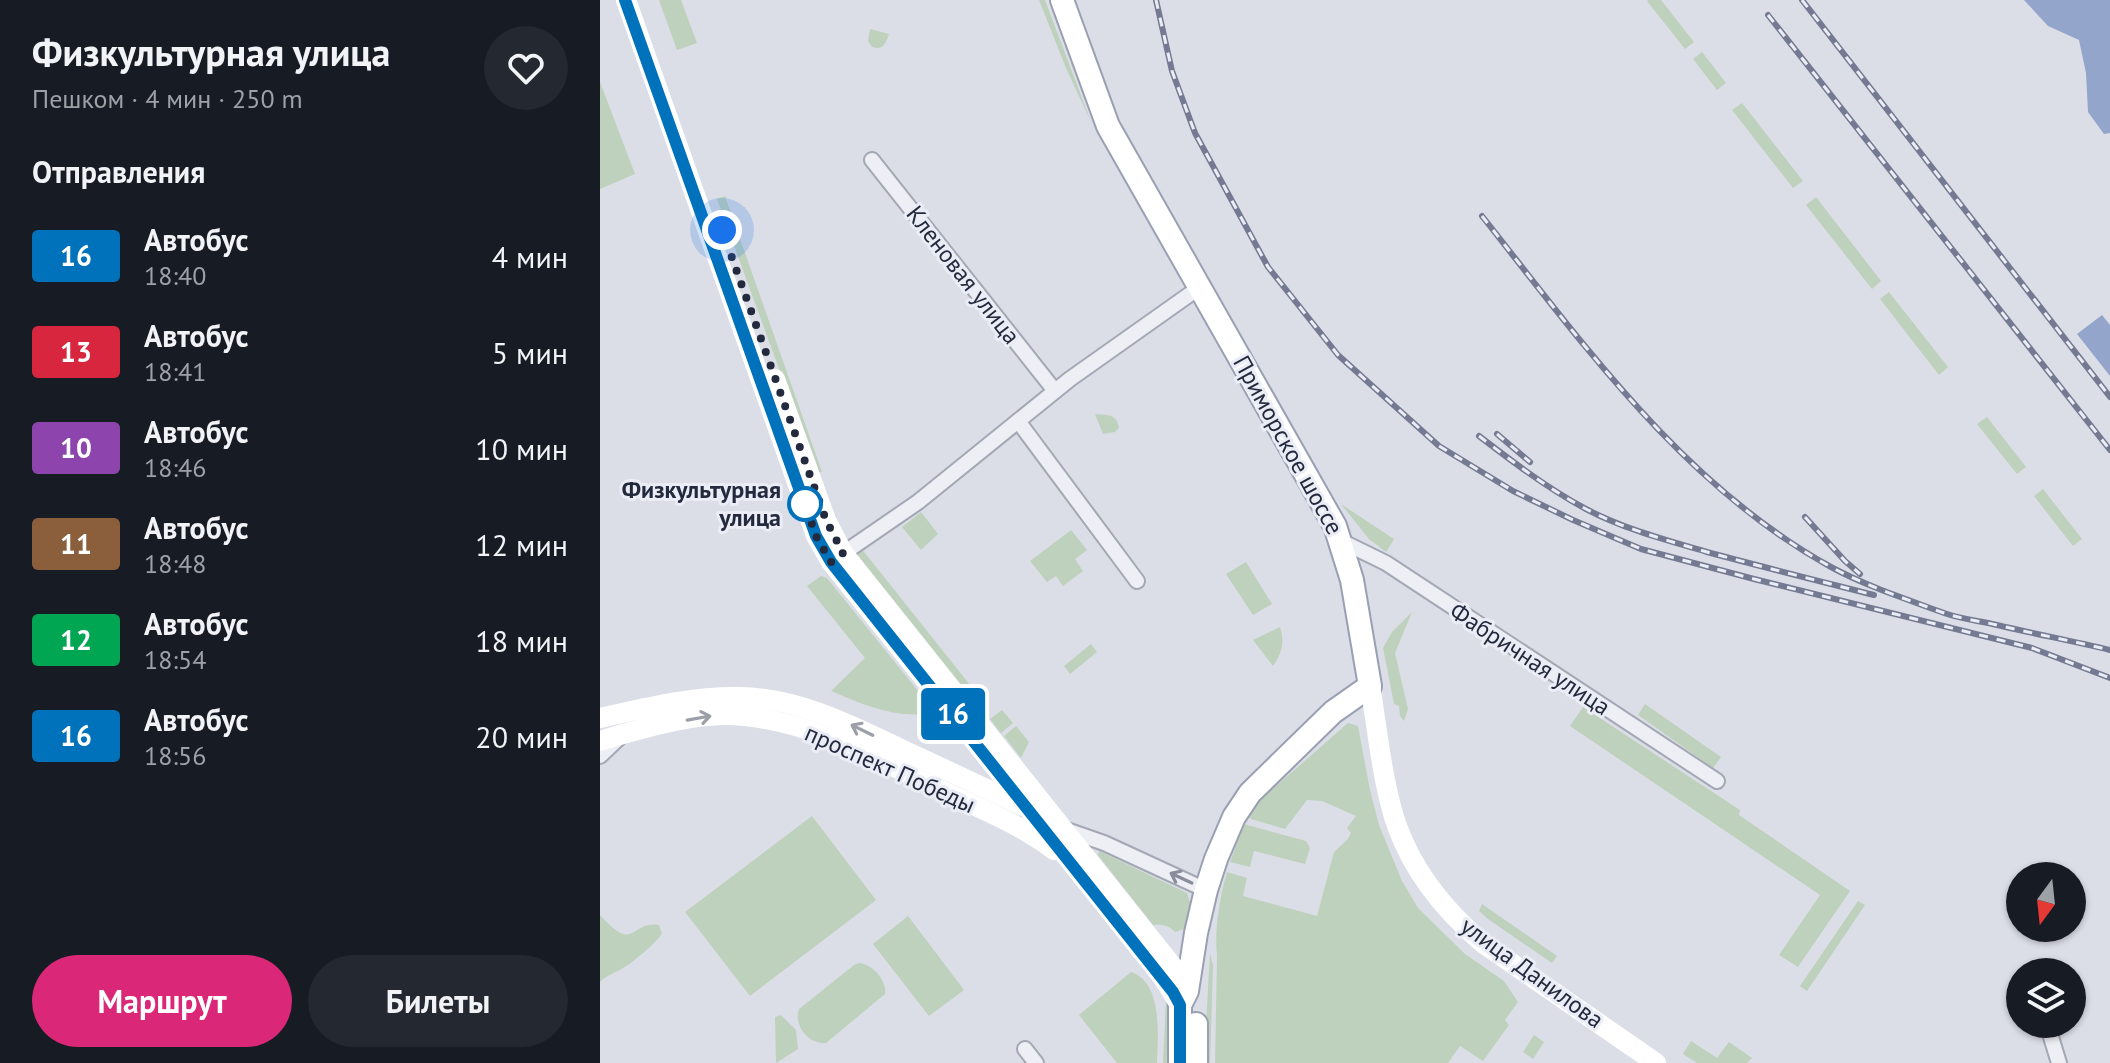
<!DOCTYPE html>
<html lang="ru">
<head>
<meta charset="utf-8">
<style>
  :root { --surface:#171b24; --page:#242831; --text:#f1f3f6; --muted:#9ea1a6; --accent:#db2777 }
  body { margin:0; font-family:"PT Sans",sans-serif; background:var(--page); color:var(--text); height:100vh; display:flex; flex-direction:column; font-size:30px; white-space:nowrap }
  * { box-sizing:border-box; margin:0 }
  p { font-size:26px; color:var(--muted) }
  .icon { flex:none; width:44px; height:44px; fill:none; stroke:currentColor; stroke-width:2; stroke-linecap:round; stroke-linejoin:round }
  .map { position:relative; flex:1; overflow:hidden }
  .drawer { display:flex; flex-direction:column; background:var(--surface); width:600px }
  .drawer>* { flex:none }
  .badge { padding:0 16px; border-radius:6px; font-size:28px; line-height:52px }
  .needle { width:52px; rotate:195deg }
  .buttons { position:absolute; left:1406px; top:862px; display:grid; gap:16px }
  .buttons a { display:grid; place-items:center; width:80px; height:80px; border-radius:50%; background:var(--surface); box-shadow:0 2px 6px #0004; font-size:40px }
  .you { position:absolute; width:40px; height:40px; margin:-20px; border:6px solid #fff; border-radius:50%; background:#1a73e8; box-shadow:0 0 0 12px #1a73e833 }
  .map>.badge { position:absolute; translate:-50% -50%; box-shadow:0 0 0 4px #fff }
  h2 { padding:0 32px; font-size:30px; line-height:72px }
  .round { display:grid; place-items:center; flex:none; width:84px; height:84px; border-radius:42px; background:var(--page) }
  .head { display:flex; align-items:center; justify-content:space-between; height:136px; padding:0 32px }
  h1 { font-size:38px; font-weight:700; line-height:60px }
  .button { display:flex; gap:16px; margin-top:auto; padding:16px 32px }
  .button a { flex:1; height:92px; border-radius:48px; background:var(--accent); color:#fff; font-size:32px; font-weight:700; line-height:92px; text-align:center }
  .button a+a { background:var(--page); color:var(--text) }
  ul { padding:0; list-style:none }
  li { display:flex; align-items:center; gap:24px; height:96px; padding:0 32px }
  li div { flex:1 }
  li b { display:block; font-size:30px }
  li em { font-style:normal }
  li .badge { min-width:88px; font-weight:700; text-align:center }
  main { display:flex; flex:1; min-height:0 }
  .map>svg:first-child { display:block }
</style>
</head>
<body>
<main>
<section class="drawer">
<div class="head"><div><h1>Физкультурная улица</h1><p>Пешком · 4 мин · 250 m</p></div><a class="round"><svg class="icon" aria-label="heart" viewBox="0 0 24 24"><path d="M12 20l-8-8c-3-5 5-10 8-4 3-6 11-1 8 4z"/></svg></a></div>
<h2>Отправления</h2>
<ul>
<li><span class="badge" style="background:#0072bc;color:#fff">16</span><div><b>Автобус</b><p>18:40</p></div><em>4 мин</em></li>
<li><span class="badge" style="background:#d7263d;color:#fff">13</span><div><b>Автобус</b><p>18:41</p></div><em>5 мин</em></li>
<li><span class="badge" style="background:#8e44ad;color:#fff">10</span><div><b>Автобус</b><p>18:46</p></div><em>10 мин</em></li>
<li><span class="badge" style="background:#8b5e3c;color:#fff">11</span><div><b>Автобус</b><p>18:48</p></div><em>12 мин</em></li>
<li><span class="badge" style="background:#00a651;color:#fff">12</span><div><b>Автобус</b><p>18:54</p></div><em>18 мин</em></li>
<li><span class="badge" style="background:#0072bc;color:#fff">16</span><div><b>Автобус</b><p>18:56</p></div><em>20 мин</em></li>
</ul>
<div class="button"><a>Маршрут</a><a>Билеты</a></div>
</section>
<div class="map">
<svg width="1510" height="1063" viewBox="0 0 1510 1063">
  <rect width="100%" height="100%" fill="#dbdee7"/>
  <g fill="#bed1bc">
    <path d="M59 0H81L97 43 77 50Z"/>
    <path d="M439 0H445L491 122 466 68Z"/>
    <path d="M1049 0H1061L1094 42 1085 49 1047 1Z"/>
    <path d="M270 29 289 34C286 43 283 51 272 47L268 41Z"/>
    <path d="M1102 52 1126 83 1117 90 1093 59Z"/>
    <path d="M0 82 35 174 0 189Z"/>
    <path d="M1142 103 1203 181 1193 188 1132 110Z"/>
    <path d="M125 196 222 472 217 473 117 199Z"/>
    <path d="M1216 197 1281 281 1272 289 1206 205Z"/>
    <path d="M1289 292 1348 367 1339 375 1280 299Z"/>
    <path d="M495 414C508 415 517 414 519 428L515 432 503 434Z"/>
    <path d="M1387 417 1426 467 1417 474 1377 424Z"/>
    <path d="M1443 489 1482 539 1473 546 1434 496Z"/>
    <path d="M741 504 794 539 786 552 769 539Z"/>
    <path d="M321 512 338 534 321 550 302 527Z"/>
    <path d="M471 530 487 550 475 559 483 571 463 586 456 576 447 582 430 561Z"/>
    <path d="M261 548 378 695 380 702 376 708 259 558 257 555Z"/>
    <path d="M646 562 672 604 653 615 626 574Z"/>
    <path d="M221 576 227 578 331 707 325 714C291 717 261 704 231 691L265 658 207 586Z"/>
    <path d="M812 612 795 653 808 709 804 721 800 716 799 706 794 704 783 648 792 632Z"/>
    <path d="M680 627C685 642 682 653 673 666L653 640Z"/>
    <path d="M491 644 497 652 470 674 464 666Z"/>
    <path d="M1045 704 1121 757 1113 768 1038 715Z"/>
    <path d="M983 707 1140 810 1139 815 1250 891 1198 967 1179 955 1220 895 970 726Z"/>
    <path d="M402 710 413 723 401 733 390 719Z"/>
    <path d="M748 723 758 726 770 790 779 825 802 881 818 908 865 954 904 981 918 1002 905 1020 909 1025 883 1061 860 1046 848 1063H615L617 955C614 930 620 896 627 872L647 878 643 896 717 916 734 852 748 839 751 833 747 828 756 816 722 801 707 800 685 829 651 819 648 816 659 801Z"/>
    <path d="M416 726 429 742 421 758 404 736Z"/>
    <path d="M212 816 276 900 150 996 85 912Z"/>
    <path d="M644 824 706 841 710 848 705 864 654 851 650 867 630 862Z"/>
    <path d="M499 851 587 893 591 905 584 929 575 932C571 926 559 923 553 925L498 855Z"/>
    <path d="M1258 901 1265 905 1207 991 1200 986Z"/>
    <path d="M882 904 957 956 952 963 888 919 879 911Z"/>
    <path d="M0 915C36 955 30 920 59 925L62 933C58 942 32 963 23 968 15 973 7 975 0 982Z"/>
    <path d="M308 916 364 990 329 1016 273 944Z"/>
    <path d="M610 953 613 965 610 1063H604Z"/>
    <path d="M259 963C273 964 287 981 285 994L226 1043C209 1045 193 1025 199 1009L254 965Z"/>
    <path d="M531 972C563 982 558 1037 557 1063H517L479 1015Z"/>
    <path d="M566 1000 574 1004 570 1031 568 1063H563Z"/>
    <path d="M181 1015 196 1030 198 1049 176 1063 175 1017Z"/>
    <path d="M934 1035 944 1042 933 1059 923 1052Z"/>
    <path d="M1091 1041 1117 1058 1129 1042 1152 1058 1147 1063H1097L1083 1054Z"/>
  </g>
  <g fill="#93a5ca">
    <path d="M1424 0H1510V133L1504 134 1488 112 1486 73 1479 40 1448 26Z"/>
    <path d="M1502 315 1510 325V376L1477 334Z"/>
  </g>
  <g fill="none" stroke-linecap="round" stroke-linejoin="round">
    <g stroke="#a4a8b4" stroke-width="18">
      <g id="street">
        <path d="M272 160 455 391"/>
        <path d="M418 421 537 581"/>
        <path d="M741 541 786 563 1117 781"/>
        <path d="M238 557 318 502 470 379 600 287"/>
        <path d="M0 756 20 737"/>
        <path d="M464 829 504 843 606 890"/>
        <path d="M1447 1024 1459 1063"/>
        <path d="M425 1049 436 1063"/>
      </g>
    </g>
    <g stroke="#9aa0b3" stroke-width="26">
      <g id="primary">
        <path d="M462 0 508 126 735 526 752 580 770 686 733 712 650 793 634 817 616 859 606 890 596 933 587 991 580 1005V1063"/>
        <path d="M596 1063V1024"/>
      </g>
    </g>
    <use href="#street" stroke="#eeeff5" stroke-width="14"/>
    <g stroke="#fff" stroke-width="20">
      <path d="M26 0 216 536 231 562 560 973 580 1005"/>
      <path d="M175 379 226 520 243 553 574 968 587 991"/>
      <path d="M770 686C778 732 782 782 797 826 814 873 846 912 884 944L1056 1063"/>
      <path d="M0 718C45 708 92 696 139 697 198 698 249 724 301 749 342 768 383 787 423 806"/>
      <path d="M0 741C35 730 89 715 125 715 203 716 273 757 341 790 379 808 420 824 454 850"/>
    </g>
    <use href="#primary" stroke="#fff" stroke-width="22"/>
    <g stroke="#747a91" stroke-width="6">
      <g id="rail">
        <path d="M556 0 572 71 595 133 668 267 738 355 839 446 913 491 973 520 1041 549 1154 579 1432 648 1510 678"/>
        <path d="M1202 0 1510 397"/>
        <path d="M1168 15 1510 450"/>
        <path d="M882 216C984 345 1084 486 1231 567 1266 586 1306 599 1344 613 1361 619 1380 621 1397 625 1435 634 1473 641 1510 650"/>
        <path d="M897 434 930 462"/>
        <path d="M879 436C913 462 947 488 986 509 1024 529 1066 540 1107 552 1163 567 1219 581 1274 595"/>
        <path d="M1205 517 1245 561 1260 574"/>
      </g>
    </g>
    <use href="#rail" stroke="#eaedf5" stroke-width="3" stroke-dasharray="9" stroke-linecap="butt"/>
  </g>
  <defs><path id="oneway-shaft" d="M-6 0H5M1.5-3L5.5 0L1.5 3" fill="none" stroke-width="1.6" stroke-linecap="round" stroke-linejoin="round" transform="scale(2)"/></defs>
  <g stroke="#9c9fa8">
    <use href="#oneway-shaft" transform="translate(99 718) rotate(-10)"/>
    <use href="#oneway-shaft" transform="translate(262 730) rotate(-154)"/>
  </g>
  <use stroke="#898c9a" href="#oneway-shaft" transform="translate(581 878) rotate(-155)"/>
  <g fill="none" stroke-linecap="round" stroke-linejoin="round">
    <g stroke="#fff" stroke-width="18">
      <path id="line" d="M25 0 216 536 231 562 573 992 580 1005V1063"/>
    </g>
    <use href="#line" stroke="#0072bc" stroke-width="12"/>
    <path stroke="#242a3e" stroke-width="8" stroke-dasharray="0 14.4" d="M122 230 226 520 243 553 231 562 216 536 205 504"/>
  </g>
  <circle fill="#fff" stroke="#0072bc" stroke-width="4" cx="205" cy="504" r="16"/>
  <g text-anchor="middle" stroke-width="6" stroke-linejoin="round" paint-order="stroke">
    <g font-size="24" fill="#242a3e" stroke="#eaedf5">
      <text transform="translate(363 275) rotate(52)" y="8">Кленовая улица</text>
      <text transform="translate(688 445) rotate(61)" y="8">Приморское шоссе</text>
      <text transform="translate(930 659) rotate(33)" y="8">Фабричная улица</text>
      <text transform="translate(290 769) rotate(24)" y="8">проспект Победы</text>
      <text transform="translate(932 973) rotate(36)" y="8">улица Данилова</text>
    </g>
    <g font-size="24" font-weight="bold" fill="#242a3e" stroke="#eaedf5" text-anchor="end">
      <text x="181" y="498">Физкультурная<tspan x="181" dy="28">улица</tspan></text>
    </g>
  </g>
</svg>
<div class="buttons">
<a><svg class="needle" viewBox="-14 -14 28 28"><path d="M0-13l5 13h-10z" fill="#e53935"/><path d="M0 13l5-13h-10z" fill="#9ea1a6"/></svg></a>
<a><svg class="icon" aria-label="layers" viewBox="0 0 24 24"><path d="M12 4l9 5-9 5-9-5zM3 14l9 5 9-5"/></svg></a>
</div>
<div class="you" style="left:122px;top:230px"></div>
<b class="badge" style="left:353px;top:714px;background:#0072bc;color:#fff">16</b>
</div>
</main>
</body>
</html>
